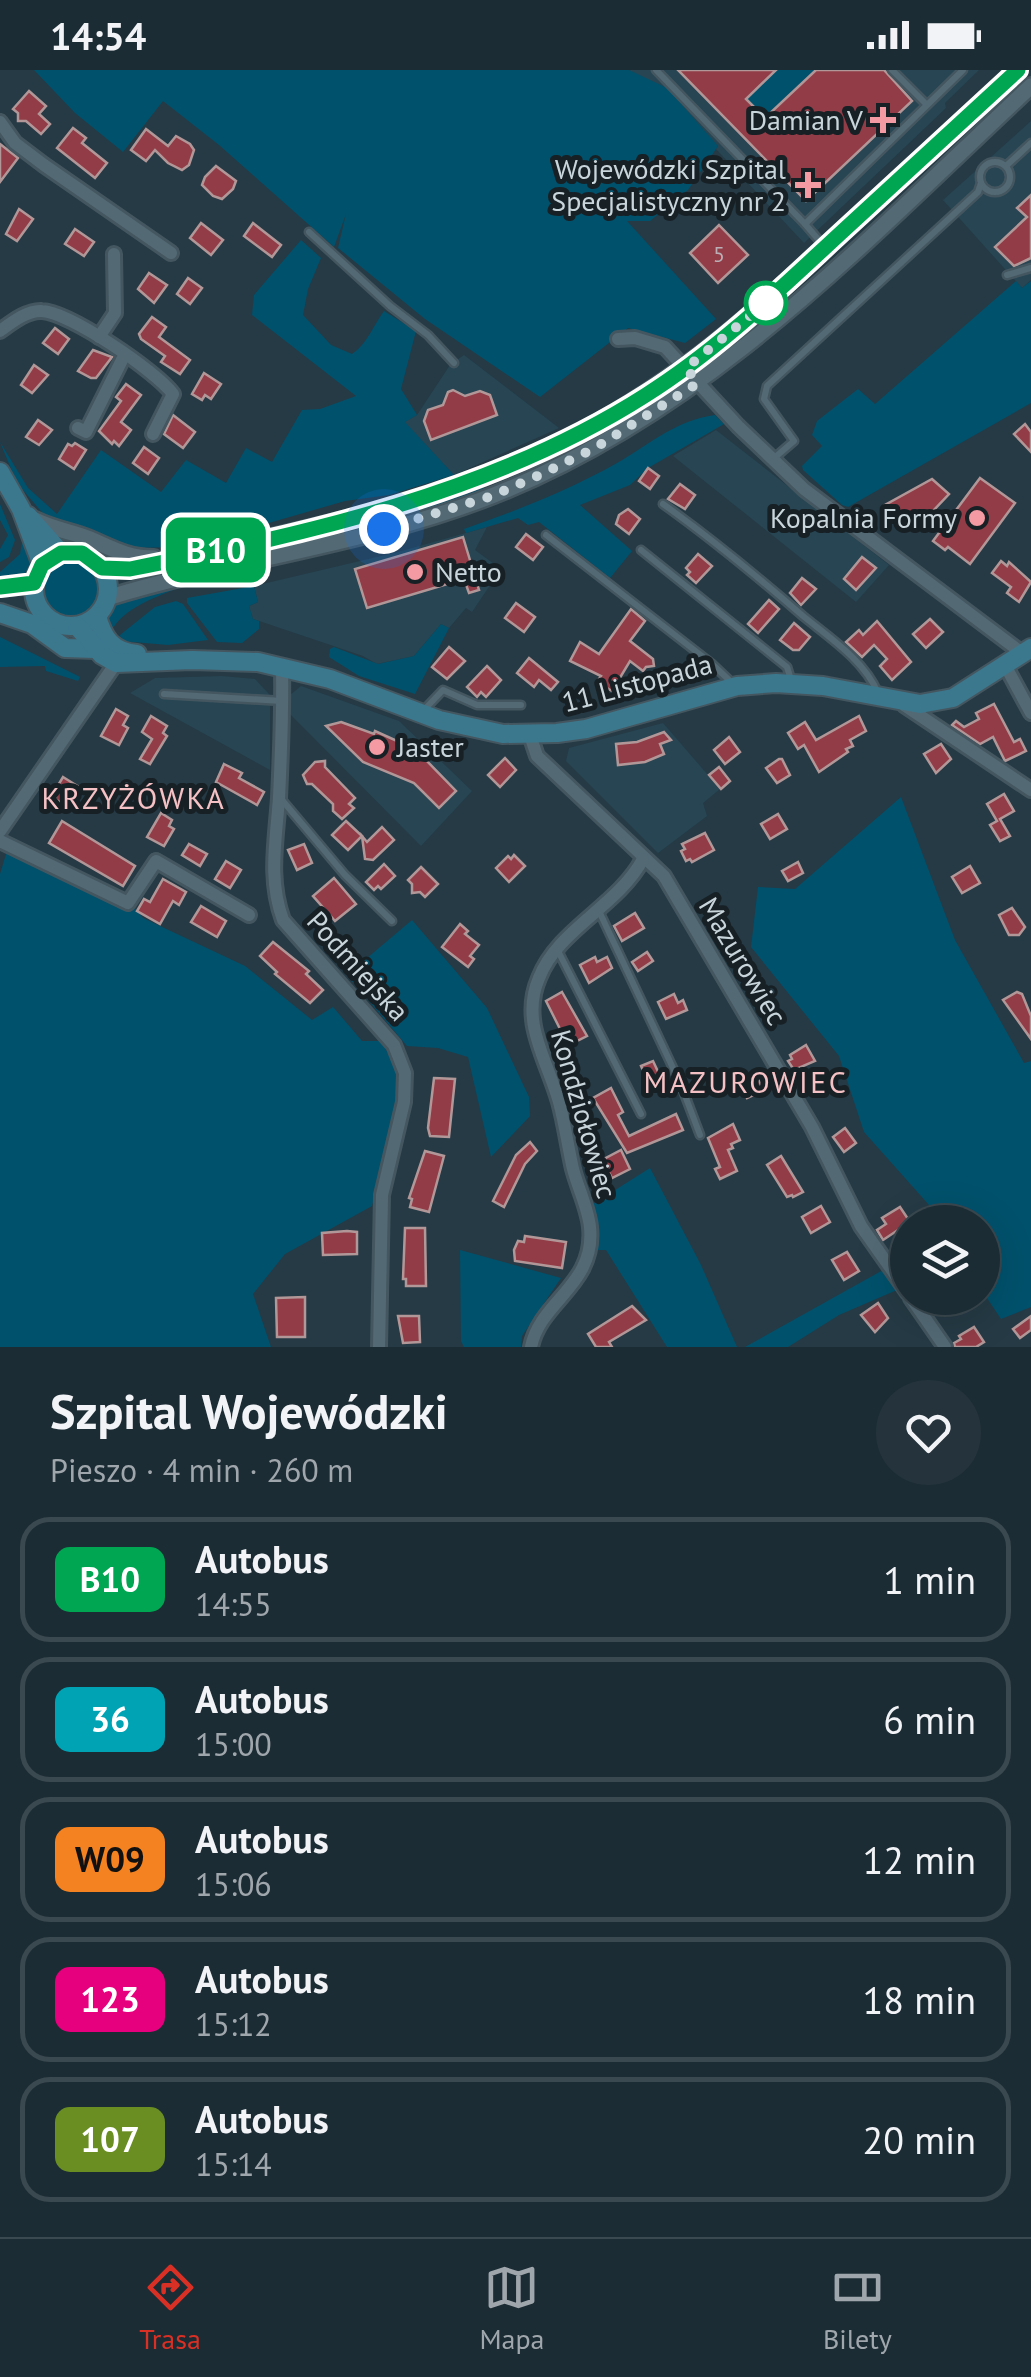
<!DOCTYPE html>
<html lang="pl">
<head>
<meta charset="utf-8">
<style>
  :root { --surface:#1c2c34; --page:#25343c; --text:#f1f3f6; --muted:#a0a7ac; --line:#3a484f; --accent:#d93025 }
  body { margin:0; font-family:"PT Sans",sans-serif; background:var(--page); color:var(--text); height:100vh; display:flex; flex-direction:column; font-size:38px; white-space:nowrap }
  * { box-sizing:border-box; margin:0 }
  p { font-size:32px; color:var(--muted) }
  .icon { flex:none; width:55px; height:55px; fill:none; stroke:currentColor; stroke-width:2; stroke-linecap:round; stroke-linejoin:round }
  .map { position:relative; height:1277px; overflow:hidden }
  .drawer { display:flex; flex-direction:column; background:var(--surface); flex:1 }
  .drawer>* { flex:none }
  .badge { padding:0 20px; border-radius:15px; font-size:35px; line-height:65px }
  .buttons { position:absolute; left:890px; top:1135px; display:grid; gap:20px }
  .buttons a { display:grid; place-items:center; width:110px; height:110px; border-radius:50%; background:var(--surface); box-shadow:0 10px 40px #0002,0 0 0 2px var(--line); font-size:50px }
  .you { position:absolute; width:50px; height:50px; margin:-25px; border:8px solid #fff; border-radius:50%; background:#1a73e8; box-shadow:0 0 0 15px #1a73e833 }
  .map>.badge { position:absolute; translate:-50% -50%; box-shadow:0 0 0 5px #fff }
  .round { display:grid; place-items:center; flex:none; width:105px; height:105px; border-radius:52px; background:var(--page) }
  .head { display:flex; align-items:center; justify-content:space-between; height:170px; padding:0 50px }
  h1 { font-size:48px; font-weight:700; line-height:75px }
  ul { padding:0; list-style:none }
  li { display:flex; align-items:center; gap:30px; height:125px; margin:0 20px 15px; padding:0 30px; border:5px solid var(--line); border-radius:30px }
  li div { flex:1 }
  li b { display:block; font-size:38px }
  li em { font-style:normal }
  li .badge { min-width:110px; font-weight:700; text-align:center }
  .status { display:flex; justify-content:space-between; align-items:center; height:70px; padding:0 50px; background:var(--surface); direction:ltr }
  .status svg { height:28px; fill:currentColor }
  .tabs { display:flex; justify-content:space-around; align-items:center; height:140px; border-top:2px solid var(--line); background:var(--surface); font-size:28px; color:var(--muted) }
  .tabs a { display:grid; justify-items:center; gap:5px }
  .tabs .on { color:var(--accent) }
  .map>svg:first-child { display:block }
</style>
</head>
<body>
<div class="status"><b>14:54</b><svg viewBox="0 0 49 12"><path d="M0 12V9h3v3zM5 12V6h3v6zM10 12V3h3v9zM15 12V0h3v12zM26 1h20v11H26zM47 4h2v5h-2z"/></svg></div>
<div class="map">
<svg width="1031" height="1277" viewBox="0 0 1031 1277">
  <rect width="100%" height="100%" fill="#253a45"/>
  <g fill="#274553">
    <path d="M629 0H979L945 33 946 38 804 173 716 79 718 76Z"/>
    <path d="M1031 51V210L1022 218 943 130Z"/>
    <path d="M464 285 559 358 454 405 404 352 417 345 450 295Z"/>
    <path d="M716 360 889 495 856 532 673 386Z"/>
    <path d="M487 457 475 480 501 499 472 542 466 538 449 558 441 554 414 586 377 594 363 586 253 549 249 536 258 532 254 516 398 482Z"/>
    <path d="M222 606 255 609 270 625V700L130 623 155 608Z"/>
    <path d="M301 616 399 651 472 721 421 776 288 642 289 626Z"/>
    <path d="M663 653 720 719 703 733 707 746 658 783 566 691 569 678Z"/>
  </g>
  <g fill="#00516c">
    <path d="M34 0H629L667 18 718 76 688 120 650 151H627L716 249 685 273 628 258 540 327 425 249 338 178 346 144 334 177 219 75 163 31 123 82 75 43Z"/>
    <path d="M774 0H816L761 53 736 28Z"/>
    <path d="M301 170 321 188 308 219 303 245 331 275 352 284C367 274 373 256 384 241L416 261 401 319 417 345 405 352 454 405 389 425 345 431 186 477 128 478 89 458 61 454 46 447 17 413 0 372 28 418 57 444 101 380 161 422 186 390 226 413 246 378 272 392 302 340 320 339 356 326 252 245 254 225Z"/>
    <path d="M1016 211 1022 218 1031 211V333L848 437 842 435 803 400 802 396 822 376 812 365 817 351 858 319 875 334Z"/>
    <path d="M715 345 724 354 648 398 630 415 580 435 632 481 610 508 539 452 528 455 518 448 466 463 464 459C516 441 569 420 617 393 650 374 676 350 715 345Z"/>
    <path d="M482 416 484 421 413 443 181 501 180 495 407 441Z"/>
    <path d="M0 434 15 470 9 487 0 492V479L8 465 0 450Z"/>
    <path d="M23 466C35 499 37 503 0 510V502L20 484Z"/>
    <circle cx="70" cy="518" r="29"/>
    <path d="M254 516 258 532 249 536 253 549 259 551V559L242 573 217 572 187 533V528Z"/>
    <path d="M172 517 173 520C151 529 119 541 110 564L105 551 114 532Z"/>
    <path d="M176 531 183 534 208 570 168 575 121 571 120 565 155 537Z"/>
    <path d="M441 554 449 558 415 624 359 606 329 587 330 579 334 577 378 594 414 586Z"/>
    <path d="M0 567 80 607 78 611 46 601 45 596 0 597Z"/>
    <path d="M901 727 955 870 1024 993 1031 991V1237L1001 1249 983 1222 982 1152H939L929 1135 864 1062 839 986 751 877 758 817 795 819Z"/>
    <path d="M7 781 134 837 143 848 245 896 312 950 333 937 362 971H381L396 997 397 1009 395 1040 372 1136 285 1184 253 1224 271 1277H0V804Z"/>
    <path d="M412 850 487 938 529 1027 530 1046 491 1087 468 987 438 978 407 976 347 905Z"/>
    <path d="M650 1098 701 1195 737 1277H667L606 1180H597L593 1134Z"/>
    <path d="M460 1180 561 1208 522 1266 521 1277H464L461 1271Z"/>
    <path d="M883 1200 897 1220 839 1245 788 1277H745Z"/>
  </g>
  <g fill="#923c47" stroke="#b29798" stroke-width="2.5">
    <path d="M678 0H776L746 29 765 48 816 0H884L912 31 806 131Z"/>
    <path d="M29 21 46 36 39 44 50 54 41 64 26 51H18V43L13 39Z"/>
    <path d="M73 58 86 68 82 73 107 93 95 108 57 78Z"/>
    <path d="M146 59 168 76 176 66 190 74 194 80 189 95 182 100 168 93 155 80 146 91 131 80Z"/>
    <path d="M0 74 18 88 0 112Z"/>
    <path d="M216 96 236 111 233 119 222 129 213 126 202 115 205 107Z"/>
    <path d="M1031 125V188L1014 196 995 177 1027 147 1017 138Z"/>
    <path d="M19 139 33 149 17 171 6 164Z"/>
    <path d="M201 153 223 170 211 185 190 168Z"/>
    <path d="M253 153 281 175 272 187 244 166Z"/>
    <path d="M719 155 748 185 718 213 690 183Z"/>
    <path d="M75 159 94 172 84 186 65 174Z"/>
    <path d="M149 203 167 215 154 233 138 219Z"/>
    <path d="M188 208 202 218 190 234 177 224Z"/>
    <path d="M152 247 166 257 159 267 190 290 180 304 161 292 165 286 141 269 139 264Z"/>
    <path d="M55 258 69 269 58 284 43 273Z"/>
    <path d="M93 280 112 287 96 308H91L78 301Z"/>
    <path d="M34 295 48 305 32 323 21 315Z"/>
    <path d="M204 303 221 314 211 329 205 325 202 330 192 324Z"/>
    <path d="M126 314 141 325 121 352 131 360 119 376 114 371 112 374 99 361 121 331 116 327Z"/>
    <path d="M453 320 465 326 480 321 490 325 497 345 431 370 424 351 428 340 443 335 448 322Z"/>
    <path d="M173 345 195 362 183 378 164 364Z"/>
    <path d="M38 350 52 360 39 375 26 367Z"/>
    <path d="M1025 354 1031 362V382L1014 364Z"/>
    <path d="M75 373 86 380 74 399 59 389 68 374 72 376Z"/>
    <path d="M144 377 159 388 148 404 133 393Z"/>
    <path d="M648 398 659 406 650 419 639 411Z"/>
    <path d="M980 408 1015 433 970 494 948 477 945 480 933 471Z"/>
    <path d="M932 409 949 424 916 459 885 435Z"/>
    <path d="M680 414 695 425 685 439 668 429Z"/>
    <path d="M628 439 640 449 629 464 616 454 619 445Z"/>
    <path d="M526 464 543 477 533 490 516 477Z"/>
    <path d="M463 467 479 520 469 523 464 509 367 538 355 499Z"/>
    <path d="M698 484 712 496 696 513 687 505 690 502 686 498Z"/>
    <path d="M862 487 876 498 856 520 844 509Z"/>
    <path d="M1001 491 1007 496 1009 492 1031 512 1019 532 1007 523 1011 517 992 503Z"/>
    <path d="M802 508 816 519 801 535 790 523Z"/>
    <path d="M769 530 779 539 758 563 748 554Z"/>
    <path d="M516 533 535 547 524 562 505 548Z"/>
    <path d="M631 539 645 551 630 571 653 589 654 596 646 597 643 601 630 591 612 621 597 612 601 606 570 591 580 572 599 584Z"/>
    <path d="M930 549 943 562 926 578 913 564Z"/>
    <path d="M877 551 911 592 892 610 880 596 887 589 874 575 862 587 846 572 859 560 863 565Z"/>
    <path d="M794 553 810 567 799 580H793L780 570Z"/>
    <path d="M449 577 465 591 447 609 432 597Z"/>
    <path d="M529 588 558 612 551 620 539 610 534 617 517 603Z"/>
    <path d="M487 596 501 610 486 627 481 622 477 627 467 617Z"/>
    <path d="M994 634 1014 672 1020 669 1026 681 1005 691 993 667 980 674 952 655 956 651 964 657 979 649 976 643Z"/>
    <path d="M116 639 128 646 123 655 128 658 119 675 101 666Z"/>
    <path d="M151 646 167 656 163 663 167 666 150 694 140 689 152 669 142 662Z"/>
    <path d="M859 646 866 661 850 670 853 676 846 679 848 682 819 702 804 675 798 679 788 663 805 652 816 670Z"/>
    <path d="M341 652 374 664 375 661 426 684 424 688 456 721 439 738 414 713 363 692 326 656Z"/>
    <path d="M664 662 671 670 660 674 664 684 645 692 618 695 616 674 637 672Z"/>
    <path d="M729 667 740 682 725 694 714 680Z"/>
    <path d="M941 674 951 689 936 703 924 684Z"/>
    <path d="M505 688 516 700 500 717 488 705Z"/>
    <path d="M779 689H782L790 705 777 713 766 698Z"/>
    <path d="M325 691V697L355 728 349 734 354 738 342 749 333 741V734L312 714H307L303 705 315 692Z"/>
    <path d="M224 694 242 703 239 708 264 722 257 735 216 712Z"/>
    <path d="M719 697 730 711 721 719 709 705Z"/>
    <path d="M63 707 79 717 65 735 55 729 57 724 54 722Z"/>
    <path d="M1004 724 1014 741 1000 749 1010 766 1000 771 990 755 997 751 987 734Z"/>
    <path d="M161 743 172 750 169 756 174 759 164 776 147 767Z"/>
    <path d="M778 744 787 759 770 769 761 754Z"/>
    <path d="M62 751 135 796 123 816 49 773Z"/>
    <path d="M346 751 362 766 348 780 332 765Z"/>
    <path d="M382 757 394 770 373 790 365 789 362 766 367 772Z"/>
    <path d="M705 763 714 780 692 792 690 789 686 791 681 781 685 779 682 774Z"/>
    <path d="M189 774 207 784 200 796 182 785Z"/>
    <path d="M304 774 312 793 297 800 288 780Z"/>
    <path d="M514 785 525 796 509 812 496 798 508 786 511 789Z"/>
    <path d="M226 791 241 800 230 818 215 809Z"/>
    <path d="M798 792 803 803 788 811 782 801Z"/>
    <path d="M384 794 395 806 381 819 378 816 374 820 366 812Z"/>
    <path d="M970 796 980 813 962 823 952 807Z"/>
    <path d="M421 797 438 814 425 827 420 822 412 823V814L408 810Z"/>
    <path d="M334 808 356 834 335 851 313 826Z"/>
    <path d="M163 809 186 822 179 835 173 831 160 854 137 841 144 829 150 832Z"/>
    <path d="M201 836 226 851 217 867 191 852Z"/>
    <path d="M1012 838 1025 857 1019 865H1009L999 845Z"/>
    <path d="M635 843 644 858 622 871 614 856Z"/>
    <path d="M460 854 468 861 465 864 479 875 470 886 474 889 468 897 442 877Z"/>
    <path d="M273 872 309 901 306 904 323 920 310 933 275 904 277 902 260 886Z"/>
    <path d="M647 882 653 891 638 901 632 892Z"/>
    <path d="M595 887 597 892 607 887 612 898 589 913 580 895Z"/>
    <path d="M562 922 587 966 563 978 557 966 562 963 546 931Z"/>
    <path d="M1017 922 1022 924 1031 946V969L1003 930Z"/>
    <path d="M674 924 678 933 683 930 687 940 666 949 658 932Z"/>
    <path d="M806 975 815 991 794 1000 788 991 792 989 790 985Z"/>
    <path d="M653 991 661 1008 649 1014 641 996Z"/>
    <path d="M755 1004 764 1020 747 1028 739 1012Z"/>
    <path d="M434 1008 455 1009 449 1067 430 1066 428 1058Z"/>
    <path d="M611 1018 623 1042 618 1045 629 1066 676 1044 683 1060 627 1083 593 1028Z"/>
    <path d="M733 1054 740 1070 731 1074 733 1078 728 1080 737 1101 720 1109 715 1099 720 1097 708 1068Z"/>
    <path d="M845 1058 856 1073 844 1082 833 1067Z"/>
    <path d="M530 1072 537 1081 525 1094 504 1137 493 1131 516 1085Z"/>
    <path d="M621 1080 630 1099 612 1108 602 1090Z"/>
    <path d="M425 1081 444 1086 429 1142 410 1137 412 1129 409 1128Z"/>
    <path d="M781 1086 803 1122 793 1127 792 1125 787 1127 767 1095Z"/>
    <path d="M821 1136 830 1152 811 1163 802 1147Z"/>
    <path d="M900 1137 910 1152 883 1170 877 1160 886 1154 882 1148Z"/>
    <path d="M405 1158H425L426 1216H406V1209H403Z"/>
    <path d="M347 1161 357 1162V1184L323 1185 322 1163Z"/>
    <path d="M525 1166 566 1172 562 1198 515 1191 514 1180 518 1171 524 1172Z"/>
    <path d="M847 1182 859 1201 844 1210 832 1190Z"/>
    <path d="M305 1227V1267H277L276 1228Z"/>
    <path d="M878 1233 888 1248 875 1262 861 1245Z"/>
    <path d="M632 1236 646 1250 609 1272 612 1277H596L588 1264Z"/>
    <path d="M398 1246H419L420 1272 403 1273Z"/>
    <path d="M1031 1246V1260L1020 1268 1013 1259Z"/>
    <path d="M974 1257 984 1272 976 1277H955L954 1273 961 1269 959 1266Z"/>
  </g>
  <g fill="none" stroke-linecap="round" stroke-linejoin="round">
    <g stroke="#445760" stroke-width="11">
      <g id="service">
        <path d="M656 0 805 154"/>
        <path d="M892 0 926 34"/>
        <circle cx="995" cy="107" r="15"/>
        <path d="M1006 96 1031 73"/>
        <path d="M309 162 390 236 428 265 454 293"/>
        <path d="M823 175 805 154 963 0"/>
        <path d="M1007 205 1031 198"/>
        <path d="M773 389 794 371 764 329 767 316 978 122 981 113"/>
        <path d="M663 434C712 469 758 507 803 546 830 568 864 590 878 623"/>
        <path d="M546 465 711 593 729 610 730 616"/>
        <path d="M641 480 787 597 792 613"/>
        <path d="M164 624 282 631"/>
        <path d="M422 642 443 620 477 635H521"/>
        <path d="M282 730 345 805 392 851"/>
        <path d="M598 839 681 1015 700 1065"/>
        <path d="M558 881 641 1044"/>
      </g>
    </g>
    <g stroke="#445760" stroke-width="18">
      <g id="minor">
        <path d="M0 52 15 73 44 95 171 183"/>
        <path d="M0 261C11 253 27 240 42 241 69 242 156 301 173 324L153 364"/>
        <path d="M99 267 115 243 114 184"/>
        <path d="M618 269 635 268 665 277 738 356 804 419 1022 583"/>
        <path d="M78 358 86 362 125 284"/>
        <path d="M1005 595 1031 643"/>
        <path d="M282 597C283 640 281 685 279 728 276 771 268 809 283 850L394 975 405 1003 404 1032 382 1125 379 1277"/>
        <path d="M904 635 1031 720"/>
        <path d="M530 665 537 686 664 806 812 1057 861 1156 908 1223"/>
        <path d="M0 761 116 593"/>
        <path d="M0 771 128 833 156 791 249 845"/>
        <path d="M911 1228 945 1277"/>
        <path d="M531 1277C540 1231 596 1215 590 1157 588 1138 578 1118 573 1099 568 1077 565 1054 559 1032 547 989 520 952 539 908 558 859 618 836 643 789"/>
      </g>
    </g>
    <g stroke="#445760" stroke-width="20">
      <g id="tertiary">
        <path d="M35 450C55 460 71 461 90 469 113 479 128 488 154 488"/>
        <path d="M102 497 130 499 163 493C280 463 402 443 513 395 648 337 739 258 845 159 903 106 961 54 1018 0"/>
        <path d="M107 528C234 489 370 474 494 425 709 340 866 170 1031 16"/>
      </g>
    </g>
    <g stroke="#445760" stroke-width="22">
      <g id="secondary">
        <path d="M0 402 21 439 42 495"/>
        <path d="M28 446 61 483"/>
        <circle cx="71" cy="519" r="37"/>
        <path d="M0 517 34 513"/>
        <path d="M0 543 32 554 65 578 96 579"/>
        <path d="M97 546C103 568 112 582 137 584"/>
        <path d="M77 556 102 585 116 593 192 590 258 592 330 609 439 650 503 664 557 663 586 659 737 616 776 613 823 616 920 634 953 628 1031 578"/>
      </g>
    </g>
    <use href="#service" stroke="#536a75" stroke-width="6"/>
    <use href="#minor" stroke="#536a75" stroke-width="12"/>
    <use href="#tertiary" stroke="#536a75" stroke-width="15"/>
    <use href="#secondary" stroke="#3b788e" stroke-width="18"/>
  </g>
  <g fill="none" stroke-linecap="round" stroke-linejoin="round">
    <g stroke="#fff" stroke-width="22">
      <path id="line" d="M0 517 34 513 42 495 61 483H82L102 498 130 499C306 464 493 423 646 325 719 279 781 218 844 160 902 107 960 53 1018 0"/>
    </g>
    <use href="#line" stroke="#00a651" stroke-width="15"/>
    <path stroke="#c8d5db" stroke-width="10" stroke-dasharray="0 18" d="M384 459 492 426 544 403 595 378 698 313 686 298 772 228 766 233"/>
  </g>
  <g fill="#f49aa2" stroke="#172025" stroke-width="4">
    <path d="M878 35h10v10h10v10h-10v10h-10v-10h-10v-10h10z"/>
    <path d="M803 100h10v10h10v10h-10v10h-10v-10h-10v-10h10z"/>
    <circle cx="977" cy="448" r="10"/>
    <circle cx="415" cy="502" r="10"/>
    <circle cx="377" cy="677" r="10"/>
  </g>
  <circle fill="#fff" stroke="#00a651" stroke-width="5" cx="766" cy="233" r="20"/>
  <g text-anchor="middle" stroke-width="10" stroke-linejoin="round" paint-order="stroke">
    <g font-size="22" fill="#baafb6">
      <text x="719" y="192">5</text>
    </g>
    <g font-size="28" fill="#c8d5db" stroke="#172025" text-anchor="end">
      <text x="863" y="60">Damian V</text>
      <text x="786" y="109">Wojewódzki Szpital<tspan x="786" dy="32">Specjalistyczny nr 2</tspan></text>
      <text x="957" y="458">Kopalnia Formy</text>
      <text x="435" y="512" text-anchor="start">Netto</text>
      <text x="397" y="687" text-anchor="start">Jaster</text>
    </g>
    <g font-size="28" fill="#c8d5db" stroke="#172025">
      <text transform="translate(637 613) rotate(-15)" y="10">11 Listopada</text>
      <text transform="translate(743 891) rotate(59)" y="10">Mazurowiec</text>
      <text transform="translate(358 896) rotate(48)" y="10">Podmiejska</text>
      <text transform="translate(584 1044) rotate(74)" y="10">Kondziołowiec</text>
    </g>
    <g font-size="30" letter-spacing="2.5" fill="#f6c1c4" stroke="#172025">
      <text x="134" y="739">KRZYŻÓWKA</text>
      <text x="746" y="1023">MAZUROWIEC</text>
    </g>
  </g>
</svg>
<div class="buttons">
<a><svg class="icon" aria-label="layers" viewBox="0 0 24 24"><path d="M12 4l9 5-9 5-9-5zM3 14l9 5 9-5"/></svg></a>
</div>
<div class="you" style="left:384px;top:459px"></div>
<b class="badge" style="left:216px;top:480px;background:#00a651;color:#fff">B10</b>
</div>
<section class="drawer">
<div class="head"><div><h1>Szpital Wojewódzki</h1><p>Pieszo · 4 min · 260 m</p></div><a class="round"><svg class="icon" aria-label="heart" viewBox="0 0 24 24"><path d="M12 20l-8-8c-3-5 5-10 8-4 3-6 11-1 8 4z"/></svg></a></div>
<ul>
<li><span class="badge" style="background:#00a651;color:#fff">B10</span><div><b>Autobus</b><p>14:55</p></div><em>1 min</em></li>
<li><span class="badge" style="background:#00a3b4;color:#fff">36</span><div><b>Autobus</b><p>15:00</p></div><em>6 min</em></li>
<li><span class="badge" style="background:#f58220;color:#111">W09</span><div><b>Autobus</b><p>15:06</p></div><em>12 min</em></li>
<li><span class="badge" style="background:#e6007e;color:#fff">123</span><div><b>Autobus</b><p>15:12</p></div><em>18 min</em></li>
<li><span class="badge" style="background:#6b8e23;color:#fff">107</span><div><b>Autobus</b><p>15:14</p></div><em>20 min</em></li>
</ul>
</section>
<nav class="tabs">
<a class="on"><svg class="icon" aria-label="directions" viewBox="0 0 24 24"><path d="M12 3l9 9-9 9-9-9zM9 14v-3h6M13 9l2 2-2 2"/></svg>Trasa</a>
<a><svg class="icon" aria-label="map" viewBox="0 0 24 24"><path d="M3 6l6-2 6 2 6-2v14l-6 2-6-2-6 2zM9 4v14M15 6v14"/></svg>Mapa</a>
<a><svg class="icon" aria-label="tickets" viewBox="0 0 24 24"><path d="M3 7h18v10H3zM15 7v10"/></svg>Bilety</a>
</nav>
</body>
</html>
